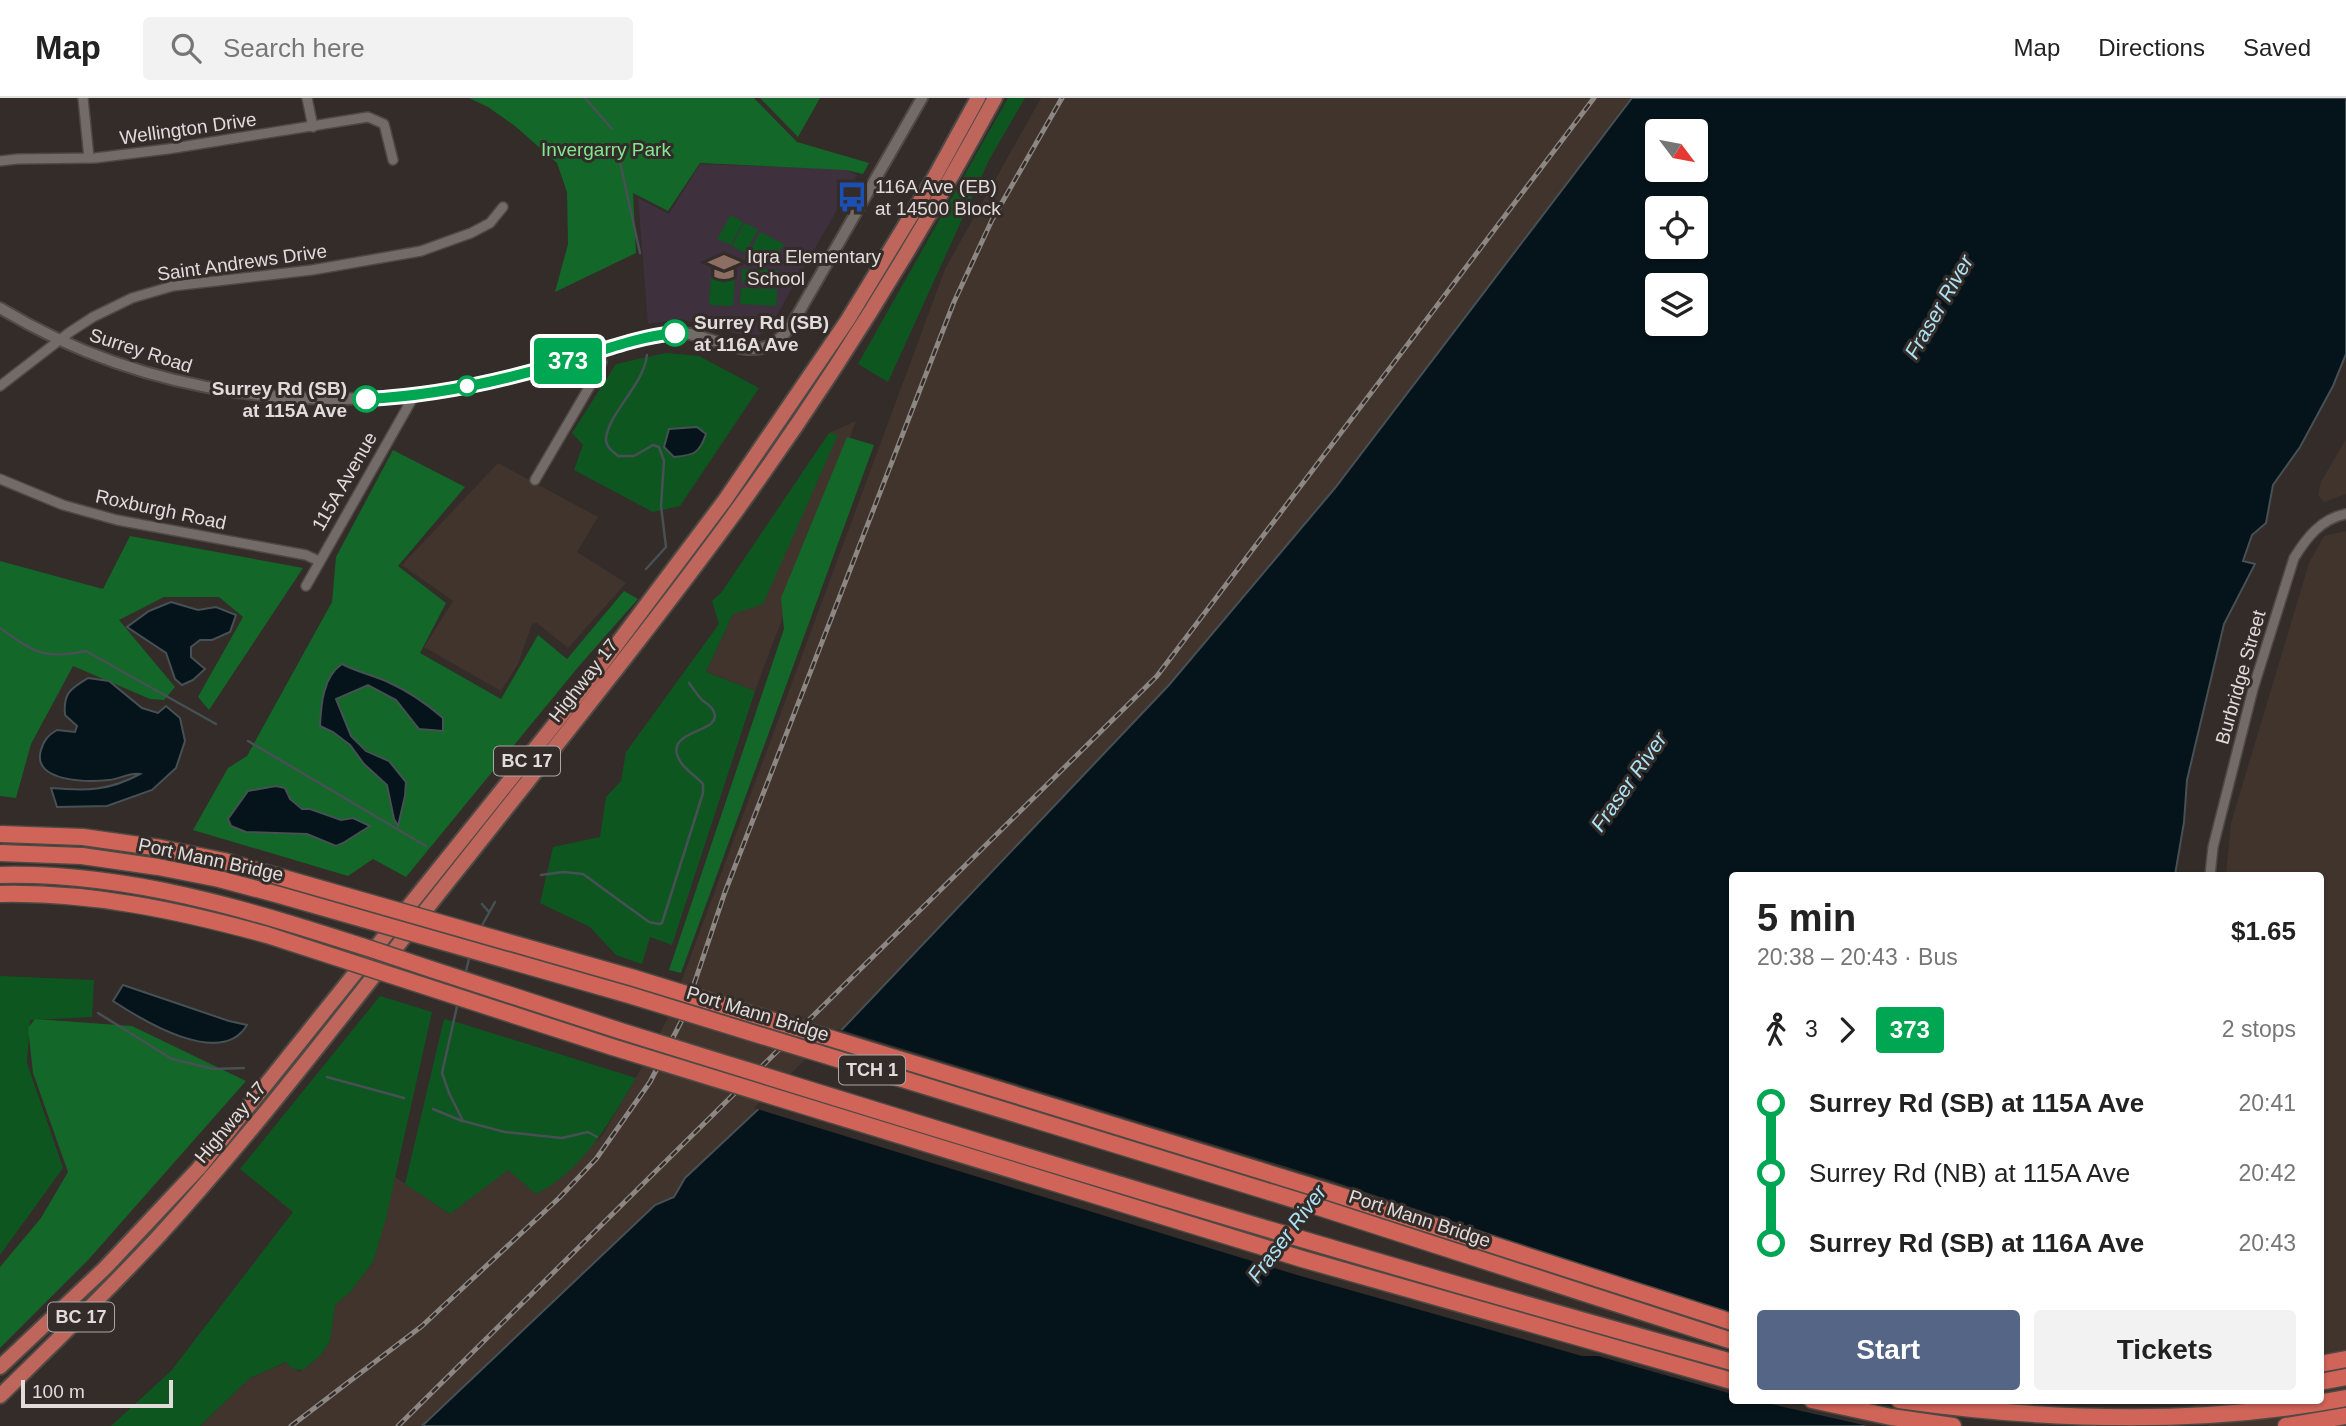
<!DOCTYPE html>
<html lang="en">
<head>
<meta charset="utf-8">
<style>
  :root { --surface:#fff; --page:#f2f2f2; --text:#222; --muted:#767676; --line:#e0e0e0; --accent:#556585 }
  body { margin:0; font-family:Arial,sans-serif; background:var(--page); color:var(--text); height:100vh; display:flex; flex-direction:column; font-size:26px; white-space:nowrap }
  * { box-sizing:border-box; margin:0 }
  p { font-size:23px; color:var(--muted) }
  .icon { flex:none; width:38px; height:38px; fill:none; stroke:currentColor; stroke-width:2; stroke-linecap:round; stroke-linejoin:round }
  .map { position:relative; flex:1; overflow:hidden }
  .details { position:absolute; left:1729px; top:774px; width:595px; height:532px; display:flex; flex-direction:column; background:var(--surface); border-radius:7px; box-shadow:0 2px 5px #0004 }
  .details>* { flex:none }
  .badge { padding:0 14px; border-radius:5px; font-size:24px; line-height:46px }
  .needle { width:46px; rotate:122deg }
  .buttons { position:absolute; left:1645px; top:21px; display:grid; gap:14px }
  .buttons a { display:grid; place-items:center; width:63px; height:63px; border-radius:7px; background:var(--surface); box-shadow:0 2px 5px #0004; font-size:35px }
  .scale { position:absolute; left:21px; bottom:18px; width:152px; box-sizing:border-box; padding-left:7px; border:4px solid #e1dcda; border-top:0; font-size:19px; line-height:24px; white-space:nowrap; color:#e1dcda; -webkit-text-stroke:5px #332c29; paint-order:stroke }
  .map>.badge { position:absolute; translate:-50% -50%; box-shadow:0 0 0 4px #fff }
  .legs { display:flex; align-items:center; gap:10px; height:77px; padding:0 28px; font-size:23px }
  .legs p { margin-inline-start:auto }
  .summary { display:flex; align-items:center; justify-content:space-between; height:119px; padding:0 28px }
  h1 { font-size:38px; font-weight:600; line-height:52px }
  .action { display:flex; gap:14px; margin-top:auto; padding:14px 28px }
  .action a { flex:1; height:80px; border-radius:7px; background:var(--accent); color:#fff; font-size:28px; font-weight:600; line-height:80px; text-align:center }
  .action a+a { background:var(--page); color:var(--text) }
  ul { padding:0 28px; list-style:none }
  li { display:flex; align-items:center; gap:24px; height:70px; font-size:26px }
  li i { display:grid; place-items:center; width:10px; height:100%; margin:0 9px; background:currentColor }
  li i::after { content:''; width:18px; height:18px; margin:-9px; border:5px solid; border-radius:50%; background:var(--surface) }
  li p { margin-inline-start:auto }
  li:first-child i { background:linear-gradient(#0000 50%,currentColor 0) }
  li:last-child i { background:linear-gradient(currentColor 50%,#0000 0) }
  header { display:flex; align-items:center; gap:42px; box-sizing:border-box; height:98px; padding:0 35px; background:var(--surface); border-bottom:2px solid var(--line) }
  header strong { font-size:33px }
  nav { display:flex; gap:38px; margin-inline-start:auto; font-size:24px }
  .search { width:490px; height:63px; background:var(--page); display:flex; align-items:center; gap:18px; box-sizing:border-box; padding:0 24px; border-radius:7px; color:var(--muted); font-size:26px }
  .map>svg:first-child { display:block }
</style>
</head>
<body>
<header>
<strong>Map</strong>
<div class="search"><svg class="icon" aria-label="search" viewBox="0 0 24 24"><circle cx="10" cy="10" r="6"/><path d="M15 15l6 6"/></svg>Search here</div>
<nav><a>Map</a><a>Directions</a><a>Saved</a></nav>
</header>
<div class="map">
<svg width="2346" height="1328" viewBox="0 0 2346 1328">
  <rect width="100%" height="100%" fill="#332c29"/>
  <g fill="#41342d">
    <path d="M1041 0H1632L1335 390 1169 587 833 941 685 1080 674 1099 655 1107 422 1328H200L250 1280 287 1264 299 1274 303 1272 321 1257 330 1243 335 1207 351 1193 373 1164 395 1079 450 1116 508 1071 536 1096 602 1038 652 952 669 917 945 171Z"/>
    <path d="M856 323 755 593 706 574 733 516 829 335Z"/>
    <path d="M2346 341V396L2324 404 2318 397 2321 384Z"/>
    <path d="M498 365 598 419 577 454 626 485 568 550 537 525 532 526 518 566 501 593 424 549 453 503 402 467Z"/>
    <path d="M2346 433V1328H2209L2191 1302H2320V777H2226L2231 725 2309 465 2324 438Z"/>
  </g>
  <path fill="#3e303d" d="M700 66 844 71 857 77 770 229 760 237 736 236 680 221 648 226 638 100 669 116Z"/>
  <g fill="#0e5620">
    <path d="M1008 0H1025L989 62 888 284 858 266Z"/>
    <path d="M731 117 743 124 731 147 717 141Z"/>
    <path d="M744 125 758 131 745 155 732 148Z"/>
    <path d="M760 134 784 146 778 156 749 155Z"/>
    <path d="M712 163 736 164 733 208 709 207Z"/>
    <path d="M742 171 778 172V186L742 185Z"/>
    <path d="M741 190 777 191 776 208 740 206Z"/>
    <path d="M666 255 699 258 759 290 680 408 653 414 574 372 583 347 572 335 616 266Z"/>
    <path d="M829 335 838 337 763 506 733 516 706 574 755 593 672 847 650 839 642 866 616 857 590 829 540 805 553 749 600 739 606 699 621 683 626 654 719 526 712 503 721 495Z"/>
    <path d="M0 878 94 882 92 919 30 922 27 965 63 1070 0 1157Z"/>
    <path d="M380 898 432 914 386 1120 373 1164 351 1193 335 1207 330 1243 321 1257 303 1272 293 1271 286 1264 250 1280 200 1328H111L171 1273 293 1114 240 1071Z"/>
    <path d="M444 921 463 926 636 980C610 1023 584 1072 536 1096L508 1072 450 1116 405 1086Z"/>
  </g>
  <g fill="#136728" fill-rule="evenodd">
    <path d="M469 0H754L797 44 869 65 863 76 846 72 700 65 668 113 633 95 636 155 555 194 568 146 567 94 557 65 515 28 488 9Z"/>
    <path d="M760 0H820L798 39Z"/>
    <path d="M847 339 874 347 681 875 669 872 784 531 781 500Z"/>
    <path d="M393 352 465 389 398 468 446 505 420 555 501 601 538 537 567 561 624 493 638 501 579 568 406 779 373 761 348 778 193 732 228 670 247 658 332 504 336 459ZM342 566 354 572 390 584 410 596 419 631 396 602 368 587 335 601C350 637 351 647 389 663L387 687 364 666 351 647 333 634 320 628Z"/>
    <path d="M130 438 303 470 209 612 198 599 243 519 219 499H164L119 522 175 589 164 602 150 601 73 568 31 646 16 700 0 698V463L103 491Z"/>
    <path d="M35 921 132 928 246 983 89 1161 0 1250V1169L41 1120 68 1074 33 975 28 930Z"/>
  </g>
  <g fill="#05141a" stroke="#475054" stroke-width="2" fill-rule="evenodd">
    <path d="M1632 0H2346V256L2333 288 2300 349 2273 387 2266 425 2252 437 2243 463 2255 466 2224 526 2187 682 2184 724 2175 777H1732V1302H2064L2062 1328H422L655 1107 674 1099 685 1080 833 941 1169 587 1335 390ZM1657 33H1696V72H1657ZM1657 110H1696V149H1657ZM1657 187H1696V226H1657Z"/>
    <path d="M697 329 706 336C699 356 694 357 674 359L664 349 669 331Z"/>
    <path d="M171 504 198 512 216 509 236 517 230 534 212 542H200L191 549V559L205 571 193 582 182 587 175 581 166 555 127 529 149 513Z"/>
    <path d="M342 566C357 574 373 577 388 584 408 593 427 606 443 620V633L419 631 396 602 368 587 336 601 351 638 366 653 389 663 406 684 405 698 398 728 394 721 387 687 364 666 350 647 333 634 320 628C321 606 323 579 342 566Z"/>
    <path d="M88 580 109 583 142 610 158 615 166 608 180 620 185 643 176 670 152 692 107 708 57 709 51 690C86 693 109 693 140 676 129 674 121 681 109 682 90 684 31 685 41 652 44 642 48 637 57 632L75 634 77 628 65 617C63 595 70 591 88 580Z"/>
    <path d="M276 688 285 690 290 701 302 711H310L341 722 353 720 370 728 343 745 336 748 307 736 246 734 231 728 228 721 248 693Z"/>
    <path d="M123 887 229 923 247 927C221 971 142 922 113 903Z"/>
  </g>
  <g fill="#332c29">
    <path d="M838 931 1326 1081 1604 1173 1603 1176 1732 1216V1296L1598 1258H1582L1297 1177 754 1010Z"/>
    <path d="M1753 1302H2068V1309L2065 1328H1868Z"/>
  </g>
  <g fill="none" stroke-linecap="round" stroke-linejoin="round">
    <g stroke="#475054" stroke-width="2.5">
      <path d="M585 0 612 31"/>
      <path d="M616 46 640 155"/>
      <path d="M646 471 666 449 661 408 664 363 659 349 653 347 634 358H618C612 353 606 349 606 341 608 315 644 287 647 257"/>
      <path d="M0 530C34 554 43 562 86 553L216 626"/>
      <path d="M248 643 426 748"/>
      <path d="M541 777 563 774 583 776 649 824 659 826 662 825 703 695V686C696 678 685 672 680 663 661 631 723 636 714 614 712 608 707 606 702 602 697 597 693 590 689 585"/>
      <path d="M482 806 489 814"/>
      <path d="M480 831 495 804"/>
      <path d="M465 877 470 857"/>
      <path d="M458 904 442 975 449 995 463 1023 505 1034 562 1040 588 1034 597 1039"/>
      <path d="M98 915 172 961 214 971 244 970"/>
      <path d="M327 979 404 1000"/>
      <path d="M433 1011 462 1023"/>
    </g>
    <g stroke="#4e4945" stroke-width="12">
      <g id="minor">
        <path d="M83 0 89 60"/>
        <path d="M307 0 313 29"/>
        <path d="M0 63 17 61 95 60 168 51 368 19 384 26 393 62"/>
        <path d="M0 288 70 234 93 219 132 200 173 188 312 172 421 153 471 135 490 125 503 109"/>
        <path d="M0 381 63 407 117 422 306 457 319 463"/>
        <path d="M535 382 594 281 602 264 599 254"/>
        <path d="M306 488 415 296"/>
        <path d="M2210 777 2213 749 2253 591 2294 460C2307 439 2321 421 2346 416"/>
      </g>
    </g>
    <g stroke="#4e4945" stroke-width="14">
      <path id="tertiary" d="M0 210C147 299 323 321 490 283 525 276 559 266 593 256 616 249 639 240 664 237 673 235 682 234 690 236 715 241 748 260 772 246 780 242 786 234 791 228L922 0"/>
    </g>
    <g stroke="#4e4945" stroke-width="18">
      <g id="trunk">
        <path d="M0 1269 105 1170 199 1070 590 582 725 402 847 223 934 80 978 0"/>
        <path d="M0 1298C53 1246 106 1195 157 1140 264 1023 360 894 459 770 553 651 648 534 737 412 832 281 918 142 995 0"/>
      </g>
    </g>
    <g stroke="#4e4945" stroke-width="19">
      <g id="motorway">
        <path d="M2320 1266 2346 1261"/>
        <path d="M2320 1284 2346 1279"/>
        <path d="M1812 1302 1891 1319 1953 1328"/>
        <path d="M1899 1302C2047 1323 2199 1328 2346 1300"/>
        <path d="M2286 1328 2346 1318"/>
      </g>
    </g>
    <use href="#minor" stroke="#736b67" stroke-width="9"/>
    <use href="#tertiary" stroke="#736b67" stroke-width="10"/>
    <use href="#trunk" stroke="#be665b" stroke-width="14"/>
    <use href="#motorway" stroke="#d16458" stroke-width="16"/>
    <g stroke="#8d8784" stroke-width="5">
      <g id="rail">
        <path d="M291 1328 422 1228 559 1100 596 1061 650 984 682 922 725 794 954 204 992 122 1062 0"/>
        <path d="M398 1328 1157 578 1594 0"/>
      </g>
    </g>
    <use href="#rail" stroke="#332c29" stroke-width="2.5" stroke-dasharray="8" stroke-linecap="butt"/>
    <g stroke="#4e4945" stroke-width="19" stroke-linecap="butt">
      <g id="motorway-bridge">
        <path d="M0 736 83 739 161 750 224 763 284 780 634 880 980 986 1323 1092 1732 1224"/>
        <path d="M0 755 82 758 158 769 219 781 279 797 629 897 1318 1109 1732 1243"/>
        <path d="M0 777C129 774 250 812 371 851 454 879 537 906 621 933 990 1048 1360 1162 1732 1264"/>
        <path d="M0 796C91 794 180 813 267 837L612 949 1302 1161 1732 1283"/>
      </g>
    </g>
    <use href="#motorway-bridge" stroke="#d16458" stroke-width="16"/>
  </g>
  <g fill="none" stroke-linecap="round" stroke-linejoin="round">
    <g stroke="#fff" stroke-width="16">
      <path id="line-1" d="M366 301C432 298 498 284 561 265 599 254 635 239 675 235"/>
    </g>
    <use href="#line-1" stroke="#00a651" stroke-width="10"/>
  </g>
  <defs>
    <g id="bus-bare" transform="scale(2.415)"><path d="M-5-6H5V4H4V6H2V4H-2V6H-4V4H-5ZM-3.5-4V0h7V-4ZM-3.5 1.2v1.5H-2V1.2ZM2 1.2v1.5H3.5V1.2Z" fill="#1a4fb4" stroke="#332c29" stroke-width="2.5" paint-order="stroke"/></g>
    <g id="school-bare" transform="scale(2.415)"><path d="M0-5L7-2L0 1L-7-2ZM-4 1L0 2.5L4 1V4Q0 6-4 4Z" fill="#8d6e63" stroke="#332c29" stroke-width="2.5" paint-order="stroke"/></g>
  </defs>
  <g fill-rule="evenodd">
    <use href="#bus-bare" x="852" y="99"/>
    <use href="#school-bare" x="724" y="169"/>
  </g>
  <g fill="#fff" stroke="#00a651" stroke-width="3.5">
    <circle cx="675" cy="235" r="12"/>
    <circle cx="467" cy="288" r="9"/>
    <circle cx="366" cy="301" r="12"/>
  </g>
  <g text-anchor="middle" stroke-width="6" stroke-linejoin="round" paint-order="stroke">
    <g fill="#332c29" stroke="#ada7a5" stroke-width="2">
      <rect x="494" y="648.5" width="66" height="29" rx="5"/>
      <rect x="839" y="957.5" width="66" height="29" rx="5"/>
      <rect x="48" y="1204.5" width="66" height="29" rx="5"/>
    </g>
    <g font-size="18" font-weight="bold" fill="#e1dcda">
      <text x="527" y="669">BC 17</text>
      <text x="872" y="978">TCH 1</text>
      <text x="81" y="1225">BC 17</text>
    </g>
    <g font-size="19" fill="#e1dcda" stroke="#332c29">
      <text transform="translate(188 30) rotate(-8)" y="7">Wellington Drive</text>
      <text transform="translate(242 164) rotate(-8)" y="7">Saint Andrews Drive</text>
      <text transform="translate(141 252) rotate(18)" y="7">Surrey Road</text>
      <text transform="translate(344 383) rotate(-60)" y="7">115A Avenue</text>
      <text transform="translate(161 411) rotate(12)" y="7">Roxburgh Road</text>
      <text transform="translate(2240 579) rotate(-74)" y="7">Burbridge Street</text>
      <text transform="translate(583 582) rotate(-52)" y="7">Highway 17</text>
      <text transform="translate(211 761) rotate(12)" y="7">Port Mann Bridge</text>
      <text transform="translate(758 915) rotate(17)" y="7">Port Mann Bridge</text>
      <text transform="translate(230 1024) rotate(-50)" y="7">Highway 17</text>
      <text transform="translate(1420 1120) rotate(18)" y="7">Port Mann Bridge</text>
    </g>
    <g font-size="19" fill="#82e78f" stroke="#332c29">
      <text x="606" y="58">Invergarry Park</text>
    </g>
    <g font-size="19" fill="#e1dcda" stroke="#332c29" text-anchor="start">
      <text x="875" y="95">116A Ave (EB)<tspan x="875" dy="22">at 14500 Block</tspan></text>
      <text x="747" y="165">Iqra Elementary<tspan x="747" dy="22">School</tspan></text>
    </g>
    <g font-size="19" font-weight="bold" fill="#e1dcda" stroke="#332c29" text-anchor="start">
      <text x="694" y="231">Surrey Rd (SB)<tspan x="694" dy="22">at 116A Ave</tspan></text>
      <text x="347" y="297" text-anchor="end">Surrey Rd (SB)<tspan x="347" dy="22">at 115A Ave</tspan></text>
    </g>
    <g font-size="21" font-style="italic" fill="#ace2f6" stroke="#332c29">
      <text transform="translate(1939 209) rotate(-60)" y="7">Fraser River</text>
      <text transform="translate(1629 684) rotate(-55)" y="7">Fraser River</text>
      <text transform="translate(1287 1136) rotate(-53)" y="7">Fraser River</text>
    </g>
  </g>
</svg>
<div class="buttons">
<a><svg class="needle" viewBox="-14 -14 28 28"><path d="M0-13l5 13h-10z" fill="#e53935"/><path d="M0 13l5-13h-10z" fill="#767676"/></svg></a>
<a><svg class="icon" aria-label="locate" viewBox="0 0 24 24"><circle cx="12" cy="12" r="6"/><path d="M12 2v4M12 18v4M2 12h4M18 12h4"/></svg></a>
<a><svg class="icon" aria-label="layers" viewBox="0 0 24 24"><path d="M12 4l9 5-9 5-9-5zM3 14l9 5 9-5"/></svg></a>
</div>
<div class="scale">100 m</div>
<b class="badge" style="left:568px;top:263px;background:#00a651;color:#fff">373</b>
<section class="details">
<div class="summary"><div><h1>5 min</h1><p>20:38 – 20:43 · Bus</p></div><b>$1.65</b></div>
<div class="legs"><svg class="icon" aria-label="walk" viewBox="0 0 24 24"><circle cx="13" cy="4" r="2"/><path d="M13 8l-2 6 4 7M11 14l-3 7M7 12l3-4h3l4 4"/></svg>3<svg class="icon" aria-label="forward" viewBox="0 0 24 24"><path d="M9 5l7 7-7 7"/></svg><b class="badge" style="background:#00a651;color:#fff">373</b><p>2 stops</p></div>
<ul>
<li><i style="color:#00a651"></i><b>Surrey Rd (SB) at 115A Ave</b><p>20:41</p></li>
<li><i style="color:#00a651"></i><span>Surrey Rd (NB) at 115A Ave</span><p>20:42</p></li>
<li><i style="color:#00a651"></i><b>Surrey Rd (SB) at 116A Ave</b><p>20:43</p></li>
</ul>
<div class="action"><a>Start</a><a>Tickets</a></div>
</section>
</div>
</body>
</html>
